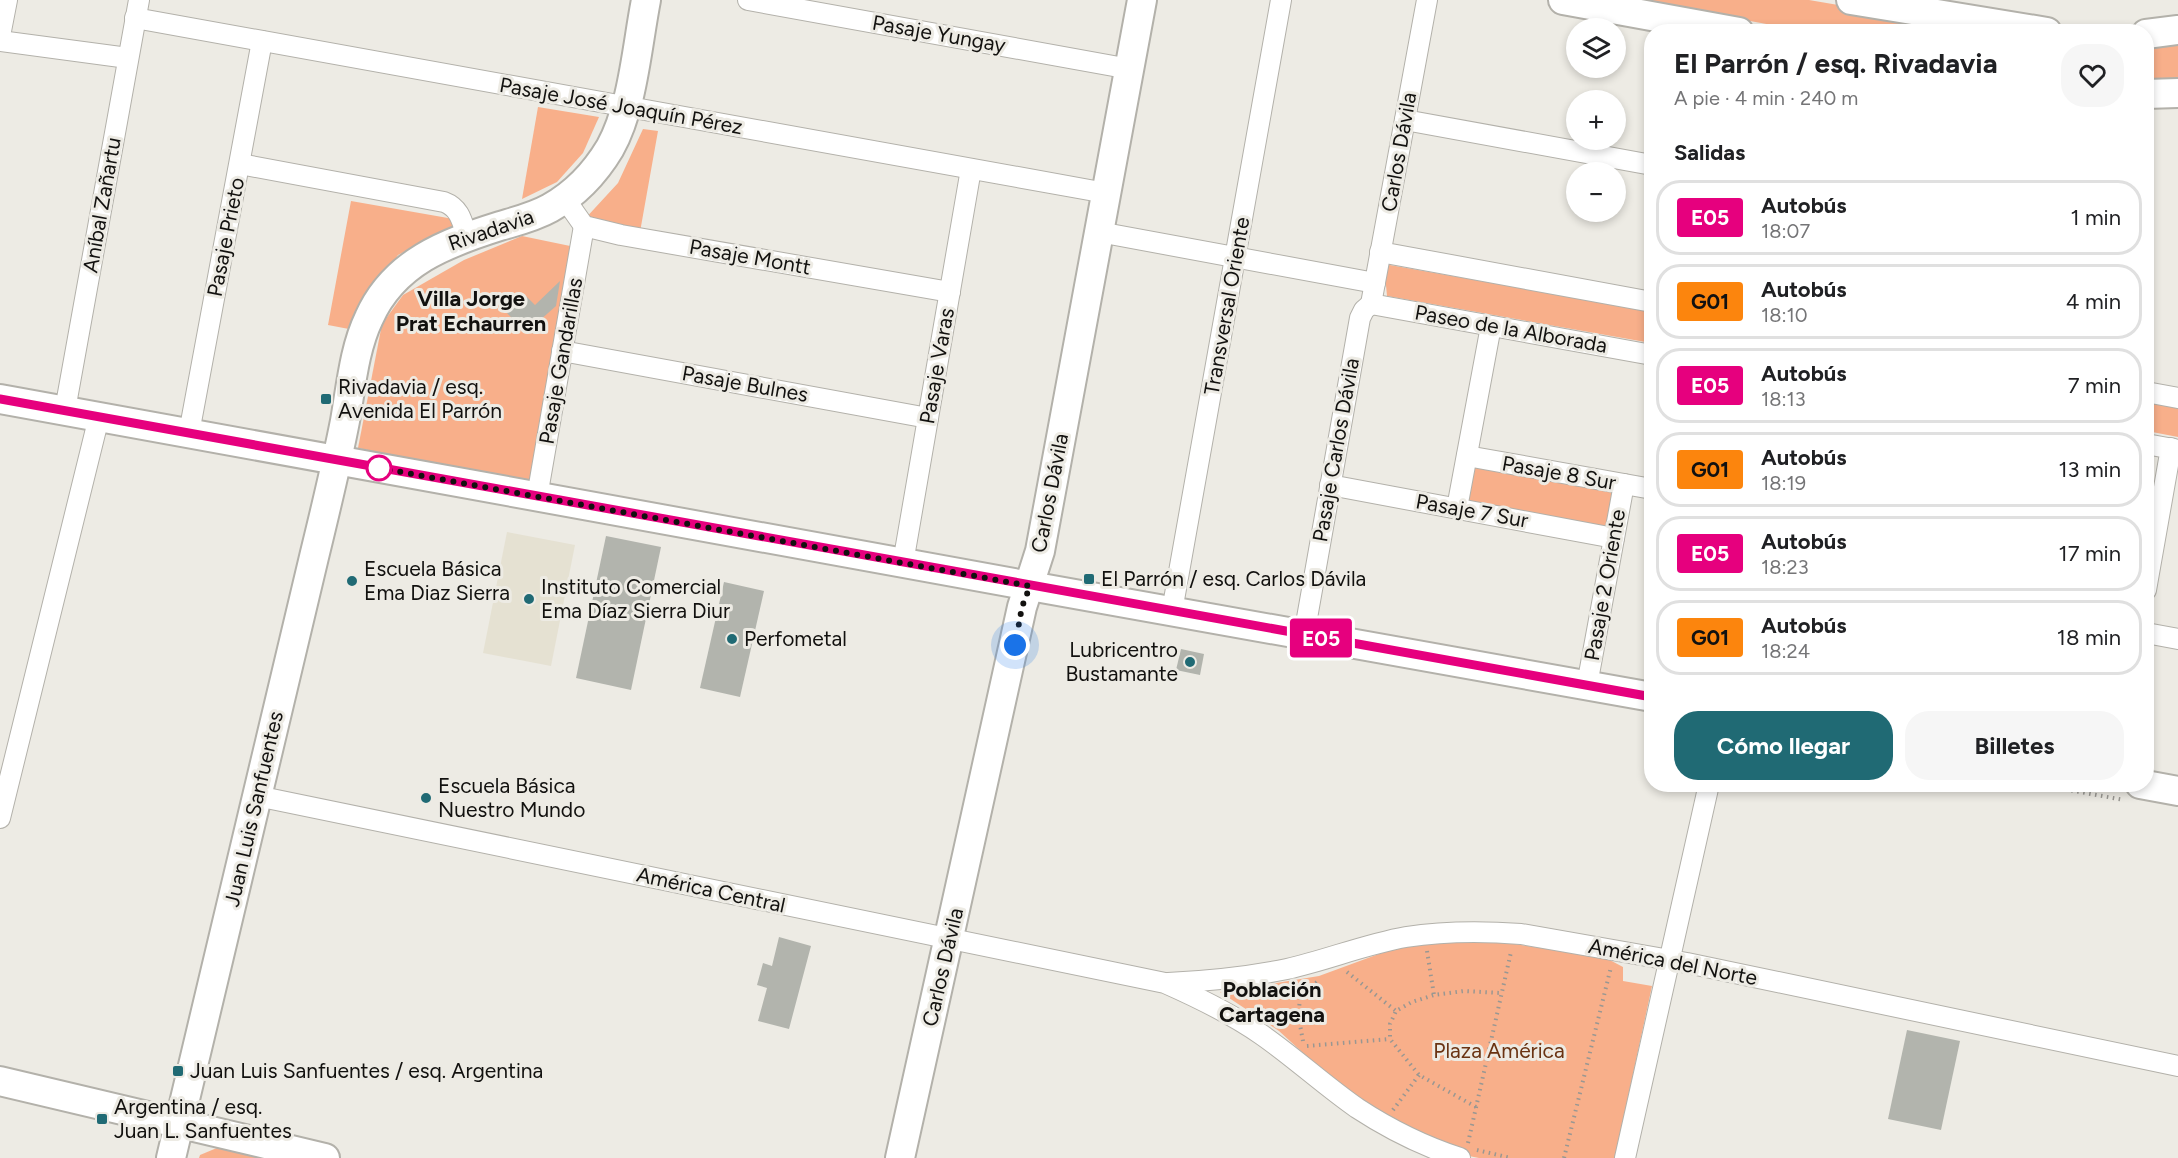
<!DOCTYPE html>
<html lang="es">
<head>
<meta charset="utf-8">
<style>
  :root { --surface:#fff; --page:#f6f6f6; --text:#202124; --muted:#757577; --line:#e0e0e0; --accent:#206a74 }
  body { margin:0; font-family:Figtree,sans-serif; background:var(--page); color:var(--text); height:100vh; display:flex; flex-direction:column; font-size:22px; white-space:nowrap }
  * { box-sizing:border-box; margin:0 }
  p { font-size:20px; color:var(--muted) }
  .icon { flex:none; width:33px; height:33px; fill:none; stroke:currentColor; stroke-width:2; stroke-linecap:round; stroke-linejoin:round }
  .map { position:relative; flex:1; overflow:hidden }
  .details { position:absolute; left:1644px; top:24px; width:510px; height:768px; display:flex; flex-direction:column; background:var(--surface); border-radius:24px; box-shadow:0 3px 9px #0003 }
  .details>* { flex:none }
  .badge { padding:0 12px; border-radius:4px; font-size:21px; line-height:39px }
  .buttons { position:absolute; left:1566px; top:18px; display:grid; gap:12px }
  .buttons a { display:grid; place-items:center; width:60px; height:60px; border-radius:50%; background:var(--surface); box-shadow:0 3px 9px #0003; font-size:30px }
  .you { position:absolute; width:30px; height:30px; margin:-15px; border:4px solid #fff; border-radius:50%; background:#1a73e8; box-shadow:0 0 0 9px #1a73e833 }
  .map>.badge { position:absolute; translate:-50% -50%; box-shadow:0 0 0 3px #fff }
  h2 { padding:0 30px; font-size:22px; line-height:54px }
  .round { display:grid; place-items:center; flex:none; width:63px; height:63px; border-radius:24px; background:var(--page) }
  .overview { display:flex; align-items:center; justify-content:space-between; height:102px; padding:0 30px }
  h1 { font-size:28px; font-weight:700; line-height:45px }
  .action { display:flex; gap:12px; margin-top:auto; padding:12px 30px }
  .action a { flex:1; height:69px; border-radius:24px; background:var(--accent); color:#fff; font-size:24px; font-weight:700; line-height:69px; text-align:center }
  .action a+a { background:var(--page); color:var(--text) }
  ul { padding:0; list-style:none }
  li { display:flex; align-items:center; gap:18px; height:75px; margin:0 12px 9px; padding:0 18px; border:3px solid var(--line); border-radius:24px }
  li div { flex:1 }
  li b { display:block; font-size:22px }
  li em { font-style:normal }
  li .badge { min-width:66px; font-weight:700; text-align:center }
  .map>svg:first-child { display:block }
</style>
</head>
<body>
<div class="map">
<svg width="2178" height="1158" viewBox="0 0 2178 1158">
  <rect width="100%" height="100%" fill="#edebe4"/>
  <path fill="#e5e1d2" d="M507 532 575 545 551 666 483 653Z"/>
  <g fill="#f8af8a">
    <path d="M1636 0H1809L1990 31H1805Z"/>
    <path d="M2146 43H2178V81H2147Z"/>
    <path d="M538 107 599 117 583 153 557 182 522 199Z"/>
    <path d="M643 129 658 131 640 232 583 221 618 183Z"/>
    <path d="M351 201 465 221 398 255 349 329 328 325Z"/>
    <path d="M522 236 575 247 533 484 358 448 382 324 403 295 464 260Z"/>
    <path d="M1384 264 1651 311V343L1387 296Z"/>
    <path d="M2146 399 2178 405V437L2147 431Z"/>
    <path d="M1474 462 1614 487 1606 528 1467 503Z"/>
    <path d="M1488 940 1606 958 1623 967V981L1652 986 1615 1158H1479L1469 1156 1378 1111 1326 1074 1279 1031 1220 992 1319 976 1406 944Z"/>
    <path d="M224 1145 280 1158H199L200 1155Z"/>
  </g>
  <g fill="#b2b4ad">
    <path d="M560 281 556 306 539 321 537 334 525 332 507 313 526 296 535 305Z"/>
    <path d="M606 536 661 547 631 690 576 678Z"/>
    <path d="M724 582 764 591 740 697 700 688Z"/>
    <path d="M1181 649 1204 654 1200 675 1176 670Z"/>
    <path d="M779 937 811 946 789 1029 758 1021 767 988 757 985 763 963 772 966Z"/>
    <path d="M1907 1030 1960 1041 1941 1130 1888 1119Z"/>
  </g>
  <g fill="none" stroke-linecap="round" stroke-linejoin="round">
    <g stroke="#b3b1aa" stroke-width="22">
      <g id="street">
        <path d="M748 0 1130 69"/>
        <path d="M135 18 1106 193"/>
        <path d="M0 36 7 0"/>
        <path d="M0 41 128 58"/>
        <path d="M1405 120 1652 165"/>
        <path d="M240 164 444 202C460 208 462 221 467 237"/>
        <path d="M565 199 584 226 621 235 950 292"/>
        <path d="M1099 232 1375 283"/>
        <path d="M1380 252 1652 302"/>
        <path d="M1371 304 1427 0"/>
        <path d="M1371 304 1652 355"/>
        <path d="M562 351 928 418"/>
        <path d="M2146 392 2178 398"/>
        <path d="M65 410 139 0"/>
        <path d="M189 433 262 41"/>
        <path d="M2146 444 2178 450"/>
        <path d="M1467 456 1652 489"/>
        <path d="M1330 485 1614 538"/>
        <path d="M537 497 584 226"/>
        <path d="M1457 508 1491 326"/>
        <path d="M903 563 971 169"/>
        <path d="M2146 590 2171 448"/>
        <path d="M1172 611 1281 0"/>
        <path d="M2146 633 2178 639"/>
        <path d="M1304 635 1360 318 1364 310 1371 304"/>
        <path d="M1587 685 1624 484"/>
        <path d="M257 796 1165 983C1199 998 1232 1014 1262 1035 1295 1058 1324 1085 1357 1108 1389 1129 1423 1146 1460 1158"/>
        <path d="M0 818 99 417"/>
        <path d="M1168 983C1208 981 1248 977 1287 969 1327 960 1366 944 1406 937 1445 931 1482 931 1521 934L1687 963 2178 1066"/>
        <path d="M1625 1158 1709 784"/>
      </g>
    </g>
    <g stroke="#b3b1aa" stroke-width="32">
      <g id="secondary">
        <path d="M1563 0 1739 32"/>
        <path d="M1851 0 2047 32"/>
        <path d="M2146 34 2178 30"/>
        <path d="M2146 94 2178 93"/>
        <path d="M0 399 1030 586 1652 697"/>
        <path d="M2140 784 2178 791"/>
        <path d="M0 1081 325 1158"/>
        <path d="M171 1158C219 958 266 757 314 557 325 512 336 467 345 421 351 387 354 349 369 318 394 262 446 243 500 226 517 221 534 217 550 208 575 194 595 173 610 148 633 107 637 46 646 0"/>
        <path d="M900 1158 1022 607 1040 551 1142 0"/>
      </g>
    </g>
    <g stroke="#999792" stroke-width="4" stroke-dasharray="1.5 4.5" stroke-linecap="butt">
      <path d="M2036 784 2124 800"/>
      <path d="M1427 951 1434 995"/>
      <path d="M1347 972 1396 1011"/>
      <path d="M1303 1041 1298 1014 1301 994 1317 982"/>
      <path d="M1307 1046 1390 1039"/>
      <path d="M1476 1107 1419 1075 1390 1039V1024L1396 1011 1412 1002 1434 995 1464 991 1501 993"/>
      <path d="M1393 1110 1419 1075"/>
      <path d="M1468 1143 1511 952"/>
      <path d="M1477 1150 1511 1158"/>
      <path d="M1564 1158 1611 967"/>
    </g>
    <use href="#street" stroke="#fff" stroke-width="20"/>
    <use href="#secondary" stroke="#fff" stroke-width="28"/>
  </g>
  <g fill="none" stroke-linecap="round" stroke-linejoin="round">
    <g stroke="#fff" stroke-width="14">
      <path id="line" d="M0 399 1652 697"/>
    </g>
    <use href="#line" stroke="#e6007e" stroke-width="9"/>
    <path stroke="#12110f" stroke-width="6" stroke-dasharray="0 10.8" d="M379 468 1030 586 1022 607 1015 645"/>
  </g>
  <g fill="#206a74" stroke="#edebe4" stroke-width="2">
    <rect x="320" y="393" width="12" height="12" rx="3"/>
    <rect x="1083" y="573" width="12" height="12" rx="3"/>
    <circle cx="352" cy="581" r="6"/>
    <circle cx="529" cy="599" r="6"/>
    <circle cx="732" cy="639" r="6"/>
    <circle cx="1190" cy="662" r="6"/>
    <circle cx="426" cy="798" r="6"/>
    <rect x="172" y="1065" width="12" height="12" rx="3"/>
    <rect x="96" y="1113" width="12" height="12" rx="3"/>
  </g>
  <circle fill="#fff" stroke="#e6007e" stroke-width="3" cx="379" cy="468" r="12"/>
  <g text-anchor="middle" stroke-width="6" stroke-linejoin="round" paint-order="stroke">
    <g font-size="21" fill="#12110f" stroke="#edebe4">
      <text transform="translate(939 34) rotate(10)" y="7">Pasaje Yungay</text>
      <text transform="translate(621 106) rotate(10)" y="7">Pasaje José Joaquín Pérez</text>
      <text transform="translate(1399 152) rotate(-80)" y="7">Carlos Dávila</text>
      <text transform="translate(102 205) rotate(-80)" y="7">Aníbal Zañartu</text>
      <text transform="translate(491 230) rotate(-19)" y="7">Rivadavia</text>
      <text transform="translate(226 237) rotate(-79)" y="7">Pasaje Prieto</text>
      <text transform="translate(750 257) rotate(10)" y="7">Pasaje Montt</text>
      <text transform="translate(1227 306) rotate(-80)" y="7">Transversal Oriente</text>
      <text transform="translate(1511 329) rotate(10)" y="7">Paseo de la Alborada</text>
      <text transform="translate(561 361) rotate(-80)" y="7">Pasaje Gandarillas</text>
      <text transform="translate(937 366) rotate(-80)" y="7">Pasaje Varas</text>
      <text transform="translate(745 384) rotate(10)" y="7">Pasaje Bulnes</text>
      <text transform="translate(1336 450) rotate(-80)" y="7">Pasaje Carlos Dávila</text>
      <text transform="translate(1559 473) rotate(10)" y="7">Pasaje 8 Sur</text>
      <text transform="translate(1050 493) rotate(-79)" y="7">Carlos Dávila</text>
      <text transform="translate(1472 511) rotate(10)" y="7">Pasaje 7 Sur</text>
      <text transform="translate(1605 585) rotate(-80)" y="7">Pasaje 2 Oriente</text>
      <text transform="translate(254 809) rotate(-77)" y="7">Juan Luis Sanfuentes</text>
      <text transform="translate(711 890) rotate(12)" y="7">América Central</text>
      <text transform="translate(1673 962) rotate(11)" y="7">América del Norte</text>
      <text transform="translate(943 967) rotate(-77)" y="7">Carlos Dávila</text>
    </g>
    <g font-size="21" fill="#12110f" stroke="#edebe4" text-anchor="start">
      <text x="338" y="394">Rivadavia / esq.<tspan x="338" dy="24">Avenida El Parrón</tspan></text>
      <text x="364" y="576">Escuela Básica<tspan x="364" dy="24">Ema Diaz Sierra</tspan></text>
      <text x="1101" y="586">El Parrón / esq. Carlos Dávila</text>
      <text x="541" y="594">Instituto Comercial<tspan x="541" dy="24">Ema Díaz Sierra Diur</tspan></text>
      <text x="744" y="646">Perfometal</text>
      <text x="1178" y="657" text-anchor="end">Lubricentro<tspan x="1178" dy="24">Bustamante</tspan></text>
      <text x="438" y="793">Escuela Básica<tspan x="438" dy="24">Nuestro Mundo</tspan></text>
      <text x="190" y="1078">Juan Luis Sanfuentes / esq. Argentina</text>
      <text x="114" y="1114">Argentina / esq.<tspan x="114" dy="24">Juan L. Sanfuentes</tspan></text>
    </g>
    <g font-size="21" fill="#6a3312" stroke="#edebe4">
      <text x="1499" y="1058">Plaza América</text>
    </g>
    <g font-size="22" font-weight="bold" fill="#12110f" stroke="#edebe4">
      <text x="471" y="306">Villa Jorge<tspan x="471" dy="25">Prat Echaurren</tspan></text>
      <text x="1272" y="997">Población<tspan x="1272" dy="25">Cartagena</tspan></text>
    </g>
  </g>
</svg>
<div class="buttons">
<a><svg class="icon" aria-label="layers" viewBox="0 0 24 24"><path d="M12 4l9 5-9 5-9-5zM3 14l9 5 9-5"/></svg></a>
<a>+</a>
<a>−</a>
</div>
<div class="you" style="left:1015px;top:645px"></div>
<b class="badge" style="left:1321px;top:638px;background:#e6007e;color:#fff">E05</b>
<section class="details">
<div class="overview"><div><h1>El Parrón / esq. Rivadavia</h1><p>A pie · 4 min · 240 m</p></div><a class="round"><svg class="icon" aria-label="heart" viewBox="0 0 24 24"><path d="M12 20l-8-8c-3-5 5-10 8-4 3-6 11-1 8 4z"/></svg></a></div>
<h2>Salidas</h2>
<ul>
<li><span class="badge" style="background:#e6007e;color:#fff">E05</span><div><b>Autobús</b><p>18:07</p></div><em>1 min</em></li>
<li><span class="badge" style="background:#fc850d;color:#111">G01</span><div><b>Autobús</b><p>18:10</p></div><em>4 min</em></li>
<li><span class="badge" style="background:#e6007e;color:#fff">E05</span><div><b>Autobús</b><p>18:13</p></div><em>7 min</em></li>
<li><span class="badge" style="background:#fc850d;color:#111">G01</span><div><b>Autobús</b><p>18:19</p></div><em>13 min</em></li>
<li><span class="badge" style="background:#e6007e;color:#fff">E05</span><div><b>Autobús</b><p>18:23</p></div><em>17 min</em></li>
<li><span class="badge" style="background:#fc850d;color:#111">G01</span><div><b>Autobús</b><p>18:24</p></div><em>18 min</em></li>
</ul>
<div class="action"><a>Cómo llegar</a><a>Billetes</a></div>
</section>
</div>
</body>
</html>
